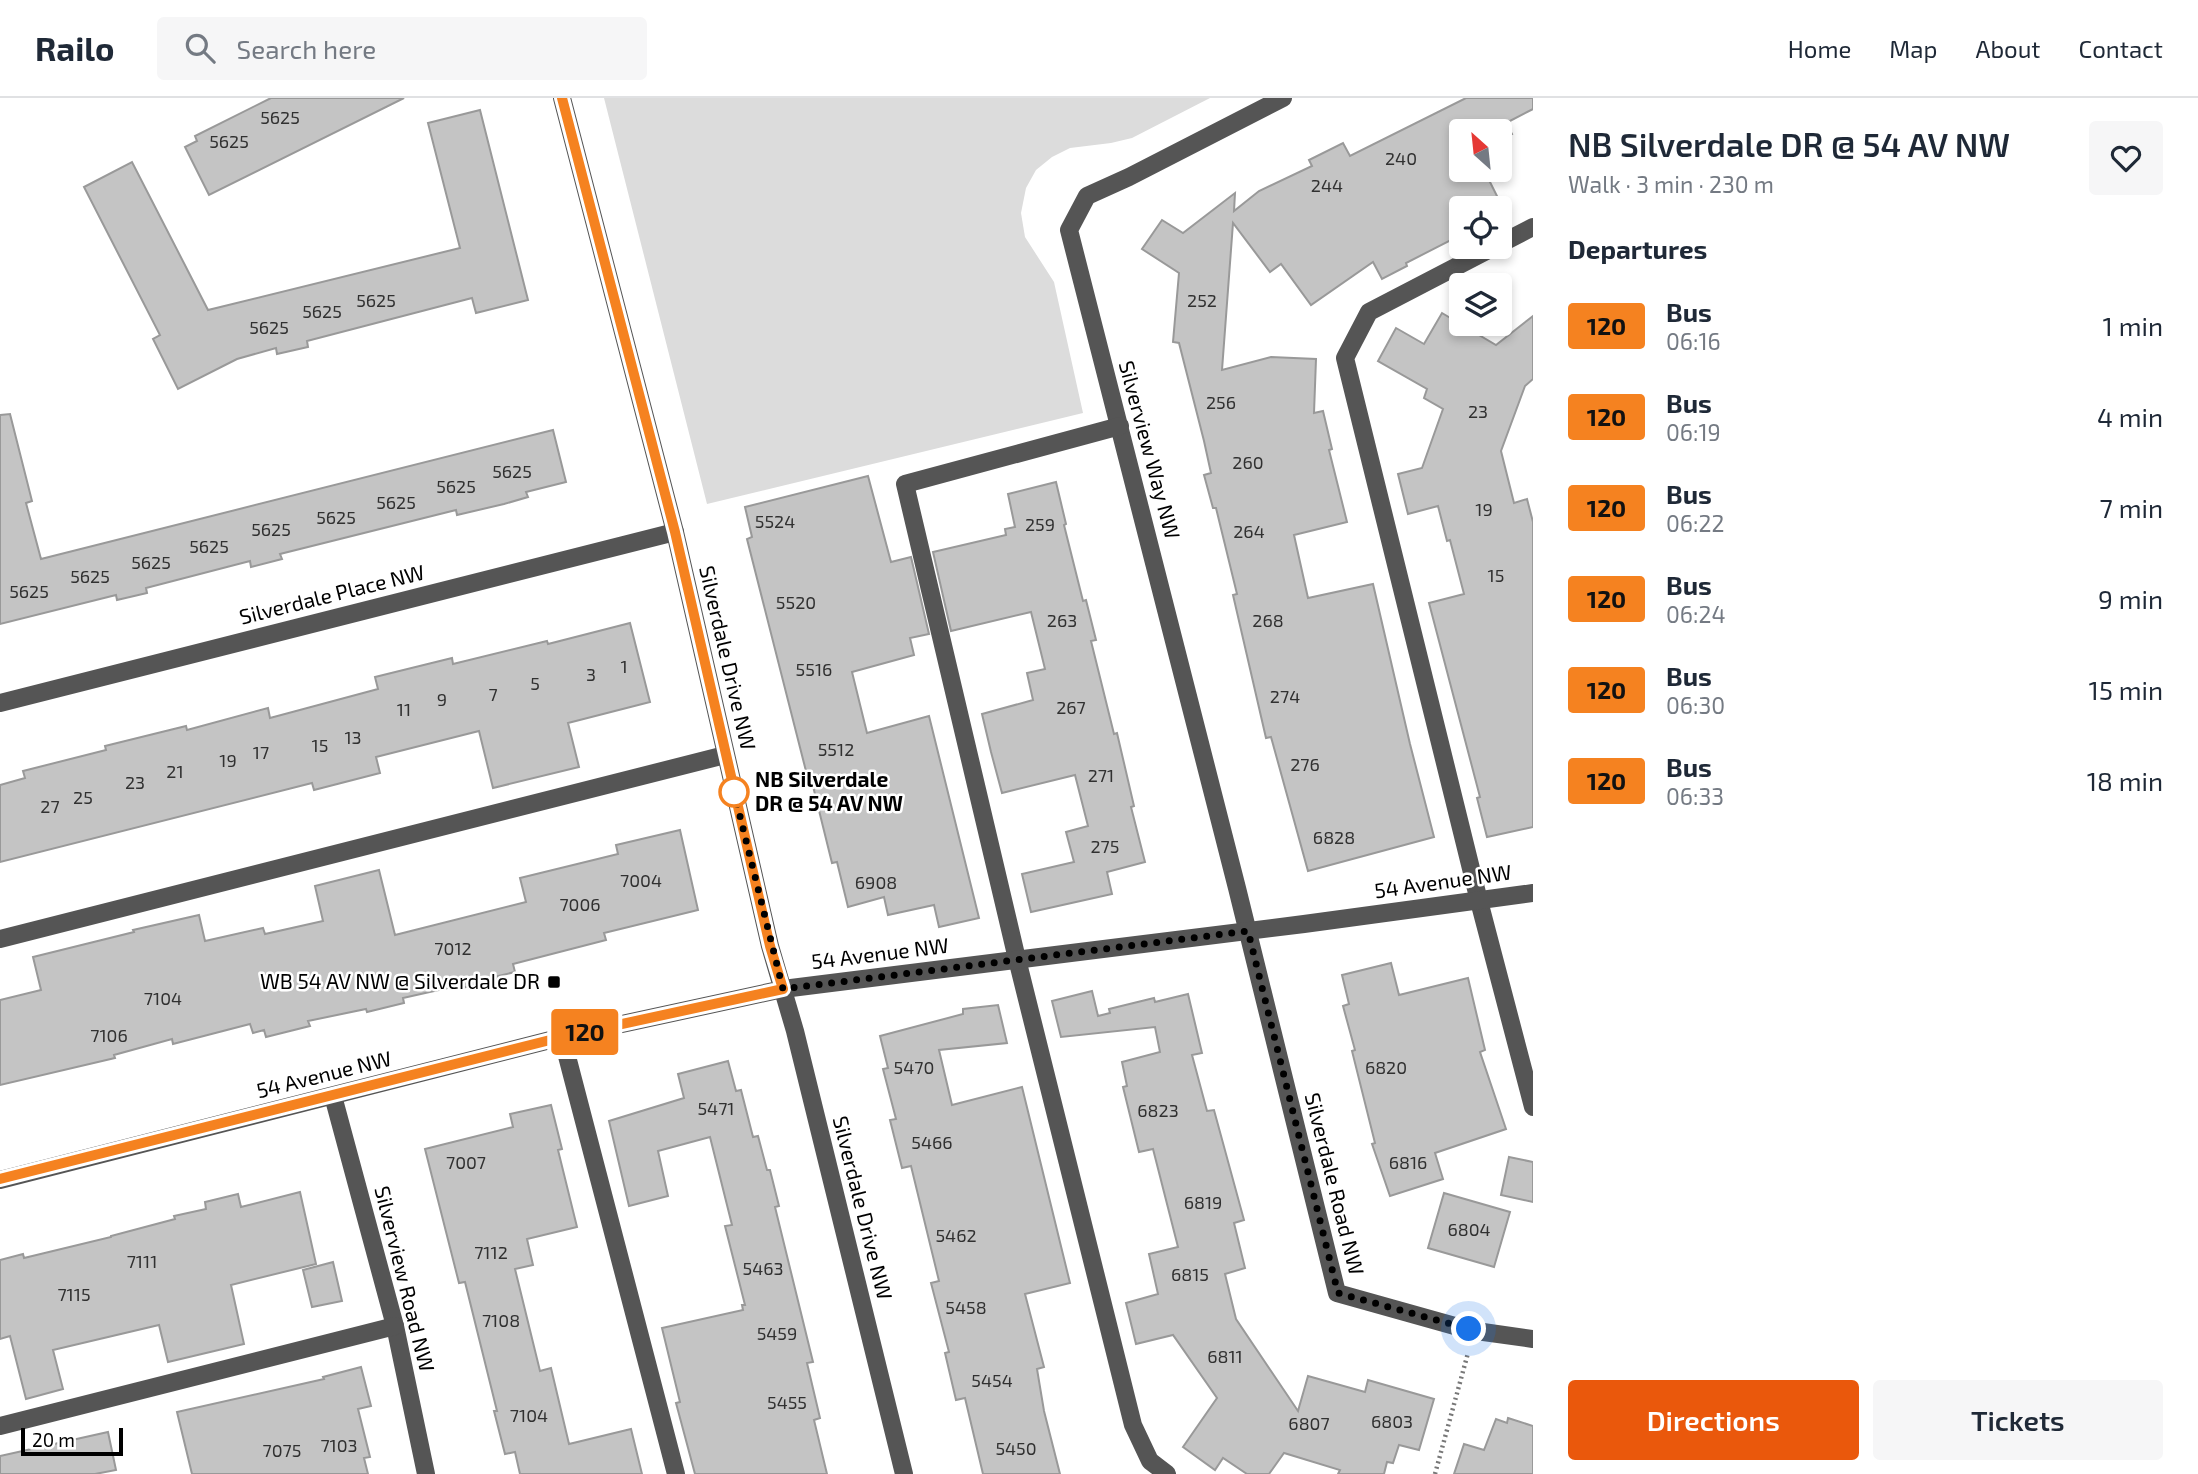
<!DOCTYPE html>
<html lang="en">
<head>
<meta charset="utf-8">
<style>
  :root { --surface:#fff; --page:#f6f6f7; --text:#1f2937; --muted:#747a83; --line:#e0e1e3; --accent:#ea580c }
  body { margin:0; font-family:"Exo 2",sans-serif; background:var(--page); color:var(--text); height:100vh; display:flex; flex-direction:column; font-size:26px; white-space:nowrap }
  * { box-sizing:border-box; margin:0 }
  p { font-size:23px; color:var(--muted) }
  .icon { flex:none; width:38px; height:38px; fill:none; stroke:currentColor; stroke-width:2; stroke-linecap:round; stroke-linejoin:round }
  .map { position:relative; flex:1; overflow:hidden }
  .sheet { display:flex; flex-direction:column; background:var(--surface); width:665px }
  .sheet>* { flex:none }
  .badge { padding:0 14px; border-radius:5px; font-size:24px; line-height:46px }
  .needle { width:46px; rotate:333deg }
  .controls { position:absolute; left:1449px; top:21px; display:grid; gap:14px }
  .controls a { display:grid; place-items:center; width:63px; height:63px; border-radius:7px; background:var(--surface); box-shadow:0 4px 10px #0003; font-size:35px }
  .scale { position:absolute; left:21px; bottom:18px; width:102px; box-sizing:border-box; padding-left:7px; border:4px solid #000; border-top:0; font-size:19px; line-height:24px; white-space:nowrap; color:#000; -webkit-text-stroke:5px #fff; paint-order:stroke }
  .you { position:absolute; width:35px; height:35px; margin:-18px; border:5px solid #fff; border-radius:50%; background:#1a73e8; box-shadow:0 0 0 10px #1a73e833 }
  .map>.badge { position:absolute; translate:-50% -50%; box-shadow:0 0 0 4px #fff }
  h2 { padding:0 35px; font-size:26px; line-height:63px }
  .round { display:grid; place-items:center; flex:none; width:74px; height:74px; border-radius:7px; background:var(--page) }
  .overview { display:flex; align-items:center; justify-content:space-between; height:119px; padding:0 35px }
  h1 { font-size:33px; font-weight:600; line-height:52px }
  .action { display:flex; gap:14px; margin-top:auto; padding:14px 35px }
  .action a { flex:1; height:80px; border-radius:7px; background:var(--accent); color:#fff; font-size:28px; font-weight:600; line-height:80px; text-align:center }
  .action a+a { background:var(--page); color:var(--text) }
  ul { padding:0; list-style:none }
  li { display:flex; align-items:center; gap:21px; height:91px; padding:0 35px }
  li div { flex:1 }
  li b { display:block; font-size:26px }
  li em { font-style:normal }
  li .badge { min-width:77px; font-weight:700; text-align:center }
  header { display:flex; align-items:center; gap:42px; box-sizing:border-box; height:98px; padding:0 35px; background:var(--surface); border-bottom:2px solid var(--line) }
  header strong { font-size:33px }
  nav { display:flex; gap:38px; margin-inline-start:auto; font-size:24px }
  .search { width:490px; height:63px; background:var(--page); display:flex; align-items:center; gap:18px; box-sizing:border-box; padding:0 24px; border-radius:7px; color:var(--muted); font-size:26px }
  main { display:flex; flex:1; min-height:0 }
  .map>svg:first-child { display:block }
</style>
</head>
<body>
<header>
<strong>Railo</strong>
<div class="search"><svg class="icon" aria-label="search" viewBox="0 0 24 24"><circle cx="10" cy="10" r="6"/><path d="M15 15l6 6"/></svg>Search here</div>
<nav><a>Home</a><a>Map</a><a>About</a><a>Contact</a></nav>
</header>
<main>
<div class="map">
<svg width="1533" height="1376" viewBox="0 0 1533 1376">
  <rect width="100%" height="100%" fill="#fff"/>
  <path fill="#dcdcdc" d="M604 0H1210L1132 40 1111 45 1070 50 1052 59 1036 72 1026 90 1021 115 1025 139 1054 184 1083 315 707 406Z"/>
  <g fill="#c4c4c4" stroke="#999" stroke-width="2">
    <path d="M271 0H404L209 97 185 49 197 43 195 38Z"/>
    <path d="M1466 0H1533V11L1506 25 1512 36 1500 42V33H1461V72H1484L1505 114 1500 117V110H1461V137L1406 165 1407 168 1382 181 1373 164 1311 207 1281 166 1270 174 1233 125 1222 272 1271 259 1316 261 1314 315 1323 313 1332 351 1329 352 1347 424 1294 437 1308 500 1373 486 1410 646 1434 739 1308 773 1271 639 1266 640 1233 497 1237 496 1216 410H1213L1204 377 1211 375 1204 343 1179 245 1173 244 1179 175 1142 151 1162 122 1183 135 1235 95 1234 113 1259 93 1312 68 1309 62 1343 45 1350 58Z"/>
    <path d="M480 12 528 202 476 215 472 200 307 243 308 249 277 256 276 250 237 261 178 291 153 241 160 237 84 89 132 64 208 212 460 150 428 25Z"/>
    <path d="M1442 215 1496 247 1533 218V281L1525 288 1501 353 1514 405 1527 401 1533 424V729L1487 739 1477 700 1480 699 1429 505 1464 496 1450 442 1447 443 1438 408 1408 416 1398 376 1422 370 1443 311 1424 300 1427 291 1378 263 1396 230 1424 246Z"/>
    <path d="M10 316 32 403 26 405 41 461 553 332 566 384 526 394 528 399 504 406 457 417 456 412 280 456 282 461 251 469 250 463 146 490 147 495 117 502 116 497 0 526V317Z"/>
    <path d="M868 378 891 464 911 459 929 536 910 540 914 557 852 574 867 635 929 618 979 820 939 829 934 807 888 817 884 799 848 809 837 764 832 765 810 676 807 677 747 441 752 439 745 409Z"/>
    <path d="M1056 384 1066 426 1064 427 1083 503 1086 502 1096 542 1091 543 1114 636 1117 635 1134 708 1131 709 1145 764 1107 774 1112 796 1031 814 1022 776 1074 764 1066 734 1088 728 1075 677 1002 695 991 654 982 616 1033 602 1027 575 1045 571 1031 514 951 533 933 454 1006 437 1005 431 1015 429 1008 396Z"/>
    <path d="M630 525 650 604 568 625 579 669 493 690 479 633 376 659 380 675 314 692 312 685 0 764V687L25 680 23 673 106 652 105 648 186 628 187 632 268 610 270 620 378 591 375 579 452 560 453 566 547 543 548 546Z"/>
    <path d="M680 732 698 812 604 835 606 842 513 866 515 874 498 878V881L462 890 461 887 403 900 404 905 367 914 366 911 308 923 310 928 266 939 264 932 253 935 250 926 173 946 172 941 114 957 115 960 0 987V902L41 892 33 859 134 834 133 832 199 817 205 843 263 830 265 836 323 823 315 788 379 772 395 837 526 804 520 780 618 756 616 747Z"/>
    <path d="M1391 865 1399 897 1468 880 1485 952 1480 954 1506 1031 1435 1055 1443 1081 1390 1098 1372 1046 1375 1045 1352 953 1355 952 1343 908 1349 906 1342 877Z"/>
    <path d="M1092 893 1098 918 1110 915 1109 911 1154 900 1155 904 1188 896 1202 955 1192 957 1207 1013 1214 1012 1244 1122 1234 1125 1245 1170 1225 1176 1236 1221 1298 1313 1308 1278 1365 1294 1368 1282 1434 1301 1419 1352 1399 1347 1393 1365 1387 1364 1384 1376H1338L1340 1372 1284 1355 1269 1376H1247L1223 1360 1215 1372 1183 1349 1217 1300 1173 1237 1136 1246 1126 1205 1158 1196 1149 1156 1178 1149 1153 1051 1139 1054 1123 989 1127 988 1122 964 1160 954 1155 929 1061 939 1052 903Z"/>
    <path d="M998 907 1007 945 939 952 952 1007 1022 989 1070 1185 1025 1196 1044 1269 1037 1271 1044 1313 1060 1376H983L965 1300 956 1302 945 1255 949 1254 931 1185 939 1183 911 1068 902 1070 890 1022 896 1021 883 971 888 970 880 938 963 916V911Z"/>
    <path d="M728 963 736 993 741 992 753 1039 758 1038 767 1072H770L779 1108 775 1109 813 1264 807 1265 820 1320 814 1322 827 1376H695L676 1305 680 1304 662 1230 743 1212 742 1207H745L725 1128 732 1127 710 1039 658 1053 668 1098 629 1108 609 1023 684 1000 678 976Z"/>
    <path d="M551 1007 562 1051 558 1052 577 1129 527 1141 533 1167 515 1171 540 1273 551 1270 569 1346 631 1331 642 1376H520L515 1354 505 1356 494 1313H497L465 1184 459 1185 425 1051 513 1029 510 1016Z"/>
    <path d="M1509 1059 1533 1064V1104L1501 1097Z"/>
    <path d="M300 1094 316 1166 231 1187 244 1246 168 1264 159 1227 53 1252 63 1291 26 1301 10 1238 0 1241V1162L23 1156 24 1160 111 1139V1138L175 1121 174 1118 206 1111 205 1104 238 1096 241 1109Z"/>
    <path d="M1444 1095 1510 1114 1494 1169 1428 1150Z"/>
    <path d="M333 1164 342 1203 312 1209 303 1172Z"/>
    <path d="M361 1269 371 1308 358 1311 370 1359 364 1360 368 1376H192L177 1314 324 1281 323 1279Z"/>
    <path d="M1508 1320 1533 1328V1376H1454L1464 1346 1484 1352 1496 1321 1507 1325Z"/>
    <path d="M108 1334 116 1372 95 1376H0V1358Z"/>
  </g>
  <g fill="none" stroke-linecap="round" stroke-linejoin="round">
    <path stroke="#777" stroke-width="4.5" stroke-dasharray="2 3.5" stroke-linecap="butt" d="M1435 1376 1468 1255"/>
    <g stroke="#555" stroke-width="18">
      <path d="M562 0 675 434 770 848 795 933 904 1376"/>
      <path d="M1283 0 1129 79 1087 98 1069 132 1237 790 1337 1195 1469 1232 1533 1241"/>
      <path d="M1500 146 1533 129"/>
      <path d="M1494 149 1369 214 1345 260 1479 803 1533 1009"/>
      <path d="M1120 328 905 386 1017 861 1133 1327 1150 1363 1167 1376"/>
      <path d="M0 605 675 434"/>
      <path d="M0 841 725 657"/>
      <path d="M562 939 676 1376"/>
      <path d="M333 998 395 1228 426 1376"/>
      <path d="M0 1082 562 939 783 891 1304 826 1533 795"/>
      <path d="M0 1328 395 1228"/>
    </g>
  </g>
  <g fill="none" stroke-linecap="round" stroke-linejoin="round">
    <g stroke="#fff" stroke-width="16">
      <path id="line" d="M0 1081 562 939 783 891 770 848 675 434 562 0"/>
    </g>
    <use href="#line" stroke="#f58220" stroke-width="10"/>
    <path stroke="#000" stroke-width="7" stroke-dasharray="0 12.6" d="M734 694 783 891 1248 833 1338 1195 1469 1231"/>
  </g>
  <circle fill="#fff" stroke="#f58220" stroke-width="3.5" cx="734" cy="694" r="14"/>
  <rect fill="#000" stroke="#fff" stroke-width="2.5" x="547" y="877" width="14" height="14" rx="3.5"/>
  <g text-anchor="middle" stroke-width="5" stroke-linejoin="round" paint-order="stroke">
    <g font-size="18" fill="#313131">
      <text x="280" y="26">5625</text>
      <text x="229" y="50">5625</text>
      <text x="1401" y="67">240</text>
      <text x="1327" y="94">244</text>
      <text x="376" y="209">5625</text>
      <text x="1202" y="209">252</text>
      <text x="322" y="220">5625</text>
      <text x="269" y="236">5625</text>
      <text x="1221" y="311">256</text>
      <text x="1478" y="320">23</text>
      <text x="1248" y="371">260</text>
      <text x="512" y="380">5625</text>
      <text x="456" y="395">5625</text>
      <text x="396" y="411">5625</text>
      <text x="1484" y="418">19</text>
      <text x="336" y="426">5625</text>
      <text x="775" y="430">5524</text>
      <text x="1040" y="433">259</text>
      <text x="271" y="438">5625</text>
      <text x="1249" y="440">264</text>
      <text x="209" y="455">5625</text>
      <text x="151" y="471">5625</text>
      <text x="1496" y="484">15</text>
      <text x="90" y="485">5625</text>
      <text x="29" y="500">5625</text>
      <text x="796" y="511">5520</text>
      <text x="1062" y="529">263</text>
      <text x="1268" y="529">268</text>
      <text x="624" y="575">1</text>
      <text x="814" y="578">5516</text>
      <text x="591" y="583">3</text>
      <text x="535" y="592">5</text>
      <text x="493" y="603">7</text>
      <text x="1285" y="605">274</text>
      <text x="442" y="608">9</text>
      <text x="1071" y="616">267</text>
      <text x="404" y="618">11</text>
      <text x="353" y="646">13</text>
      <text x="320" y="654">15</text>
      <text x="836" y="658">5512</text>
      <text x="261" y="661">17</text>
      <text x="228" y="669">19</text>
      <text x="1305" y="673">276</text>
      <text x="175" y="680">21</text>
      <text x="1101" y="684">271</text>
      <text x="135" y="691">23</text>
      <text x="83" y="706">25</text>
      <text x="50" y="715">27</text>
      <text x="1334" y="746">6828</text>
      <text x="1105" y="755">275</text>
      <text x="641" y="789">7004</text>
      <text x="876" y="791">6908</text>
      <text x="580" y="813">7006</text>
      <text x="453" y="857">7012</text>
      <text x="163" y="907">7104</text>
      <text x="109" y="944">7106</text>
      <text x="914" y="976">5470</text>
      <text x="1386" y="976">6820</text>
      <text x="716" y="1017">5471</text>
      <text x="1158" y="1019">6823</text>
      <text x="932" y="1051">5466</text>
      <text x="466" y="1071">7007</text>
      <text x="1408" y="1071">6816</text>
      <text x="1203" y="1111">6819</text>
      <text x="1469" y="1138">6804</text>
      <text x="956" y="1144">5462</text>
      <text x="491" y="1161">7112</text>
      <text x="142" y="1170">7111</text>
      <text x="763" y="1177">5463</text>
      <text x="1190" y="1183">6815</text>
      <text x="74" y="1203">7115</text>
      <text x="966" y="1216">5458</text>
      <text x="501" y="1229">7108</text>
      <text x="777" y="1242">5459</text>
      <text x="1225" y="1265">6811</text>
      <text x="992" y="1289">5454</text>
      <text x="787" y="1311">5455</text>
      <text x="529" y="1324">7104</text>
      <text x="1392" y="1330">6803</text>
      <text x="1309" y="1332">6807</text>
      <text x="339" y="1354">7103</text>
      <text x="1016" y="1357">5450</text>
      <text x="282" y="1359">7075</text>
    </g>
    <g font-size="21" fill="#000" stroke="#fff">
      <text transform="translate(1149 352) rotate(75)" y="7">Silverview Way NW</text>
      <text transform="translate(332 497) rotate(-14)" y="7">Silverdale Place NW</text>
      <text transform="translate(727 560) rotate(77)" y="7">Silverdale Drive NW</text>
      <text transform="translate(1443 784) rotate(-8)" y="7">54 Avenue NW</text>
      <text transform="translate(880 856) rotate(-7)" y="7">54 Avenue NW</text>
      <text transform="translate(324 977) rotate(-14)" y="7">54 Avenue NW</text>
      <text transform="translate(1334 1086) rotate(76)" y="7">Silverdale Road NW</text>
      <text transform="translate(862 1110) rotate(76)" y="7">Silverdale Drive NW</text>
      <text transform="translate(404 1181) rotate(76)" y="7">Silverview Road NW</text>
    </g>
    <g font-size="21" font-weight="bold" fill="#000" stroke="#fff" text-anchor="start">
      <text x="755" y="689">NB Silverdale<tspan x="755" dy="24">DR @ 54 AV NW</tspan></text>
    </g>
    <g font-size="21" fill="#000" stroke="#fff" text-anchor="end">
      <text x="540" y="891">WB 54 AV NW @ Silverdale DR</text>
    </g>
  </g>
</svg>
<div class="controls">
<a><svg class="needle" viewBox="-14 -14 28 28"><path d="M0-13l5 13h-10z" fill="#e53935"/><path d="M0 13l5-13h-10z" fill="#747a83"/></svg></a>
<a><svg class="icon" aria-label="locate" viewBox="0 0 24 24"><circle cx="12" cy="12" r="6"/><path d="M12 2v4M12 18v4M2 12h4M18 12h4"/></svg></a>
<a><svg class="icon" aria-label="layers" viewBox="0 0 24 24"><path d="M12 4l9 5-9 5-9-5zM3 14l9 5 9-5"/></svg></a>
</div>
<div class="scale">20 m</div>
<div class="you" style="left:1469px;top:1231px"></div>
<b class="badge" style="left:585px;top:934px;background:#f58220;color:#111">120</b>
</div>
<section class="sheet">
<div class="overview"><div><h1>NB Silverdale DR @ 54 AV NW</h1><p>Walk · 3 min · 230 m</p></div><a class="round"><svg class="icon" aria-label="heart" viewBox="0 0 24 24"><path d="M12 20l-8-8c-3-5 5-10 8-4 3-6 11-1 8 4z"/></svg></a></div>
<h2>Departures</h2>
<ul>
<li><span class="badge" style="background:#f58220;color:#111">120</span><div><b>Bus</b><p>06:16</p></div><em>1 min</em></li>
<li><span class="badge" style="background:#f58220;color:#111">120</span><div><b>Bus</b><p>06:19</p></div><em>4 min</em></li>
<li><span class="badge" style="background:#f58220;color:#111">120</span><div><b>Bus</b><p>06:22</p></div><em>7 min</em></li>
<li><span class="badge" style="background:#f58220;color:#111">120</span><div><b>Bus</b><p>06:24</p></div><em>9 min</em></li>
<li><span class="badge" style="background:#f58220;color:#111">120</span><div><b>Bus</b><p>06:30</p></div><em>15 min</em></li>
<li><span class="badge" style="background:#f58220;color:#111">120</span><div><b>Bus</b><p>06:33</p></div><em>18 min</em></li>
</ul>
<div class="action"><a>Directions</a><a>Tickets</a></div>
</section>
</main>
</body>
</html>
